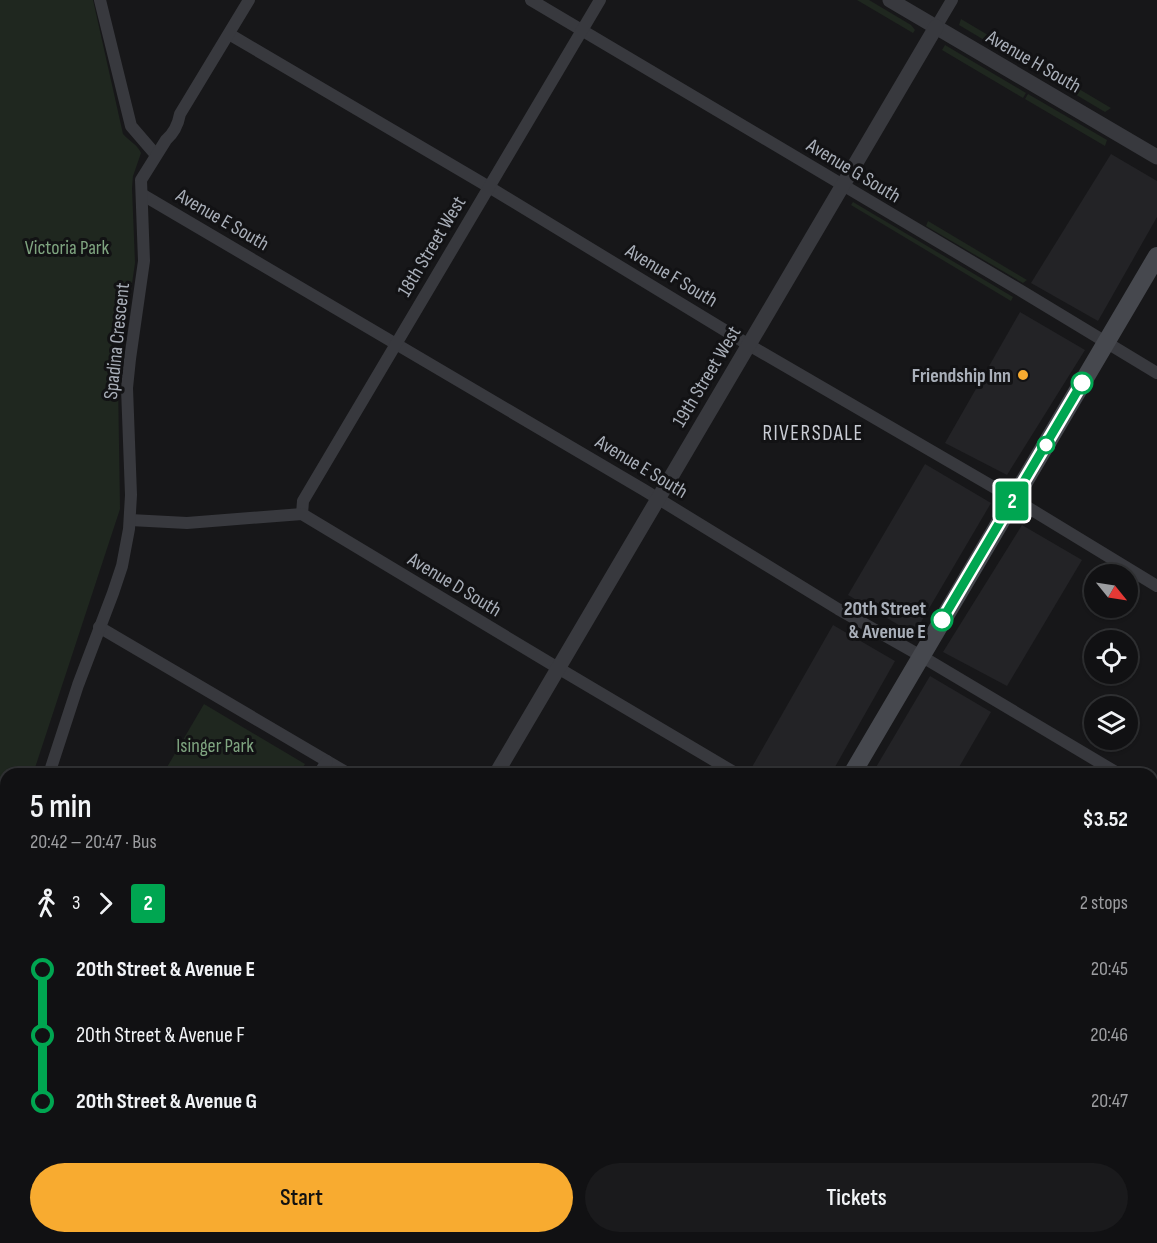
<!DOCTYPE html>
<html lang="en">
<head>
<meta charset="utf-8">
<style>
  :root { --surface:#111113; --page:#1a1a1c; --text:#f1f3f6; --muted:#9c9da0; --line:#303133; --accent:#f8ab30 }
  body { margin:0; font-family:"Sofia Sans Condensed",sans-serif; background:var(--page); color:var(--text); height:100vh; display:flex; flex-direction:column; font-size:22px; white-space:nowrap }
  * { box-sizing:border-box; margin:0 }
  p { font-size:20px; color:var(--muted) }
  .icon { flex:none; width:33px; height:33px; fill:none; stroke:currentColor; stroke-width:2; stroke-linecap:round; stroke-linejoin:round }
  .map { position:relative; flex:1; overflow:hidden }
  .sheet { position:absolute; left:0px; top:768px; width:1158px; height:476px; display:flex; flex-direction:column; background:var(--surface); border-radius:18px 18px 0 0; box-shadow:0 2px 4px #0004,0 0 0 2px var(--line) }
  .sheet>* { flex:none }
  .badge { padding:0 12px; border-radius:4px; font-size:21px; line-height:39px }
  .needle { width:39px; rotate:120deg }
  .tools { position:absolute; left:1084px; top:564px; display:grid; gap:12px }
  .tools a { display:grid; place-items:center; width:54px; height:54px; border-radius:50%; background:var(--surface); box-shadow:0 2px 4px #0004,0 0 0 2px var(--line); font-size:30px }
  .map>.badge { position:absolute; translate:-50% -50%; box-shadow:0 0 0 3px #fff }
  .legs { display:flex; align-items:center; gap:9px; height:66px; padding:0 30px; font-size:20px }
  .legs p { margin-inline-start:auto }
  .overview { display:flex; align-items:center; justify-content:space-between; height:102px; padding:0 30px }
  h1 { font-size:33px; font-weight:600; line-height:45px }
  .action { display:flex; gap:12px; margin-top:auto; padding:12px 30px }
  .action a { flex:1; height:69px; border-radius:36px; background:var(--accent); color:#111; font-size:24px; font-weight:600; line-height:69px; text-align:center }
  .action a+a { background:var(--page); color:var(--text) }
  ul { padding:0 30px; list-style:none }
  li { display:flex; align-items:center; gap:21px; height:66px; font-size:22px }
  li i { display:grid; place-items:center; width:9px; height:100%; margin:0 8px; background:currentColor }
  li i::after { content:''; width:15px; height:15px; margin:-8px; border:4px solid; border-radius:50%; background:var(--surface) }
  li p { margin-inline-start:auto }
  li:first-child i { background:linear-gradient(#0000 50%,currentColor 0) }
  li:last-child i { background:linear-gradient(currentColor 50%,#0000 0) }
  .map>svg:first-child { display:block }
</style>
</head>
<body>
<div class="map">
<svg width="1157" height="1243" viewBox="0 0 1157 1243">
  <rect width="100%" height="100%" fill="#171719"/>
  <g fill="#232326">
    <path d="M1111 154 1157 181V217L1098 321 1031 283Z"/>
    <path d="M1020 312 1085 350 1007 475 945 443Z"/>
    <path d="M925 464 991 503 914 634 848 595Z"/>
    <path d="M1022 525 1082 560 1007 686 943 652Z"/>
    <path d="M833 625 895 661 831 774H764L752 767Z"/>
    <path d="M930 676 991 712 955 774H872Z"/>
    <path d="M234 1238H336L345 1243H231Z"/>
    <path d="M467 1238H555L552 1243H464Z"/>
    <path d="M595 1238H731L740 1243H592Z"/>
  </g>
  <g fill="#1f271f">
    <path d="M0 0H93L123 134C129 141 138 145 141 153L133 176 132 188 135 263 118 380 120 509 33 774H6V882L3 890H0Z"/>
    <path d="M857 0H869L911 25 915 30 913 33Z"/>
    <path d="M961 19 1111 108 1105 112 959 25Z"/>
    <path d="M945 45 1026 93 1023 98 942 50Z"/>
    <path d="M1028 94 1107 140 1105 146 1025 99Z"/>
    <path d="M853 202 1013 297 1011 301 851 205Z"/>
    <path d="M928 221 1027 280 1023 283 926 226Z"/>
    <path d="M204 704 305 764 299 774H163Z"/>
  </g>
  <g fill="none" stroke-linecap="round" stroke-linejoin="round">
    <g stroke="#38393e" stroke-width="12">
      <path d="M100 0 131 126 156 155"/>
      <path d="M531 0 1023 292 1157 373"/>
      <path d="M936 27 952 0"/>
      <path d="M229 34 489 187 749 345 1014 499 1157 586"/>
      <path d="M143 195 644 490 838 609 921 656 1119 774"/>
      <path d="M302 514 303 501 600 0"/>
      <path d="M130 520 187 523 302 514 558 668 737 774"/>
      <path d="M99 627 349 774"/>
      <path d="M49 774 78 685 113 593 122 566 129 529 131 495 127 388 130 359 144 261 141 180 166 140C174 133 178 125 180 114L249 0"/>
      <path d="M319 774 327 761"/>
      <path d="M1152 794 1157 797"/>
      <path d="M1152 866 1157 858"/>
      <path d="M0 949 6 929"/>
      <path d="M0 963 6 989"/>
      <path d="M1152 1020 1157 1023"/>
      <path d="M0 1048 6 1047"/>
      <path d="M365 1238 374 1243"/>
      <path d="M753 1238 763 1243"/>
      <path d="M1135 1238 1145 1243"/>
      <path d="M928 1243 932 1238"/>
    </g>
    <g stroke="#38393e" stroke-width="15">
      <path d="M890 0 1157 157"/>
      <path d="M496 774 936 27"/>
      <path d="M194 1243 198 1238"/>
      <path d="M214 1243 218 1238"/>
    </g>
    <g stroke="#46484e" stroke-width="18">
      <path d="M852 774 1157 256"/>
      <path d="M574 1243 577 1238"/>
    </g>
    <g stroke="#64676f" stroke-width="22">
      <path d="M0 1208 6 1214"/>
      <path d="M25 1238 28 1243"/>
      <path d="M50 1238 70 1243"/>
      <path d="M117 1238 148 1243"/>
    </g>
  </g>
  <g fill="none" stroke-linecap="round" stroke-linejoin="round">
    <g stroke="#fff" stroke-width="14">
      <path id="line-1" d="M942 620 1082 383"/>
    </g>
    <use href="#line-1" stroke="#00a651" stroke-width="9"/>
  </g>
  <circle fill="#f8ab30" stroke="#121214" stroke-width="2" cx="1023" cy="375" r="6"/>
  <g fill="#fff" stroke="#00a651" stroke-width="3">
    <circle cx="1082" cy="383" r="10"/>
    <circle cx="1046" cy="445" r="8"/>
    <circle cx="942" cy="620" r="10"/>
  </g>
  <g text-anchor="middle" stroke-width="6" stroke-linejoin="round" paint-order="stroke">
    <g font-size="20" fill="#a9afb9" stroke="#121214">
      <text transform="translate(1034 61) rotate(30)" y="7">Avenue H South</text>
      <text transform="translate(854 170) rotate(31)" y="7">Avenue G South</text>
      <text transform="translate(223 219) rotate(30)" y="7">Avenue E South</text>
      <text transform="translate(431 246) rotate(-59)" y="7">18th Street West</text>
      <text transform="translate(672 275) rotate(31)" y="7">Avenue F South</text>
      <text transform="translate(116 341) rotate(-84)" y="7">Spadina Crescent</text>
      <text transform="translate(706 376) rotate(-59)" y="7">19th Street West</text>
      <text transform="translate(642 466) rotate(31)" y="7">Avenue E South</text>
      <text transform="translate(455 584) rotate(31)" y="7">Avenue D South</text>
    </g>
    <g font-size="20" fill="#7fa580" stroke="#121214">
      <text x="67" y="254">Victoria Park</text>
      <text x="215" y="752">Isinger Park</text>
    </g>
    <g font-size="20" font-weight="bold" fill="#a9afb9" stroke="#121214" text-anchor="end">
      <text x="1011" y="382">Friendship Inn</text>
    </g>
    <g font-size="20" font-weight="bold" fill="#a9afb9" stroke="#121214" text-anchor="end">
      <text x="926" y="615">20th Street<tspan x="926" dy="23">&amp; Avenue E</tspan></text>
    </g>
    <g font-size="21" letter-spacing="1.5" fill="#cacdd5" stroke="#121214">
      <text x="813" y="440">RIVERSDALE</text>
    </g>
  </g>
</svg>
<div class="tools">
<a><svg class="needle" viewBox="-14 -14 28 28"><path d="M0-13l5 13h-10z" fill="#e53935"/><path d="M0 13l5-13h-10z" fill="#9c9da0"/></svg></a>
<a><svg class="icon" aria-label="locate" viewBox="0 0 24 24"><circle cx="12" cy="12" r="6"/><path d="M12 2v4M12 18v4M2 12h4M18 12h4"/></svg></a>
<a><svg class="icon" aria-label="layers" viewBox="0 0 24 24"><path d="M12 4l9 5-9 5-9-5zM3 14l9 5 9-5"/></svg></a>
</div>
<b class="badge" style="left:1012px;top:501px;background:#00a651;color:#fff">2</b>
<section class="sheet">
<div class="overview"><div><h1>5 min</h1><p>20:42 – 20:47 · Bus</p></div><b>$3.52</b></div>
<div class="legs"><svg class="icon" aria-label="walk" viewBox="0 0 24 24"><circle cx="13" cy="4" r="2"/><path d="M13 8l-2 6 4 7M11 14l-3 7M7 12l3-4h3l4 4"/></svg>3<svg class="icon" aria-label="forward" viewBox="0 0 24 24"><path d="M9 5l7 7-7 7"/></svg><b class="badge" style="background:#00a651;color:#fff">2</b><p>2 stops</p></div>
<ul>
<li><i style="color:#00a651"></i><b>20th Street &amp; Avenue E</b><p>20:45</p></li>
<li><i style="color:#00a651"></i><span>20th Street &amp; Avenue F</span><p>20:46</p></li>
<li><i style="color:#00a651"></i><b>20th Street &amp; Avenue G</b><p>20:47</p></li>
</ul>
<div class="action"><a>Start</a><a>Tickets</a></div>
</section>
</div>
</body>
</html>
